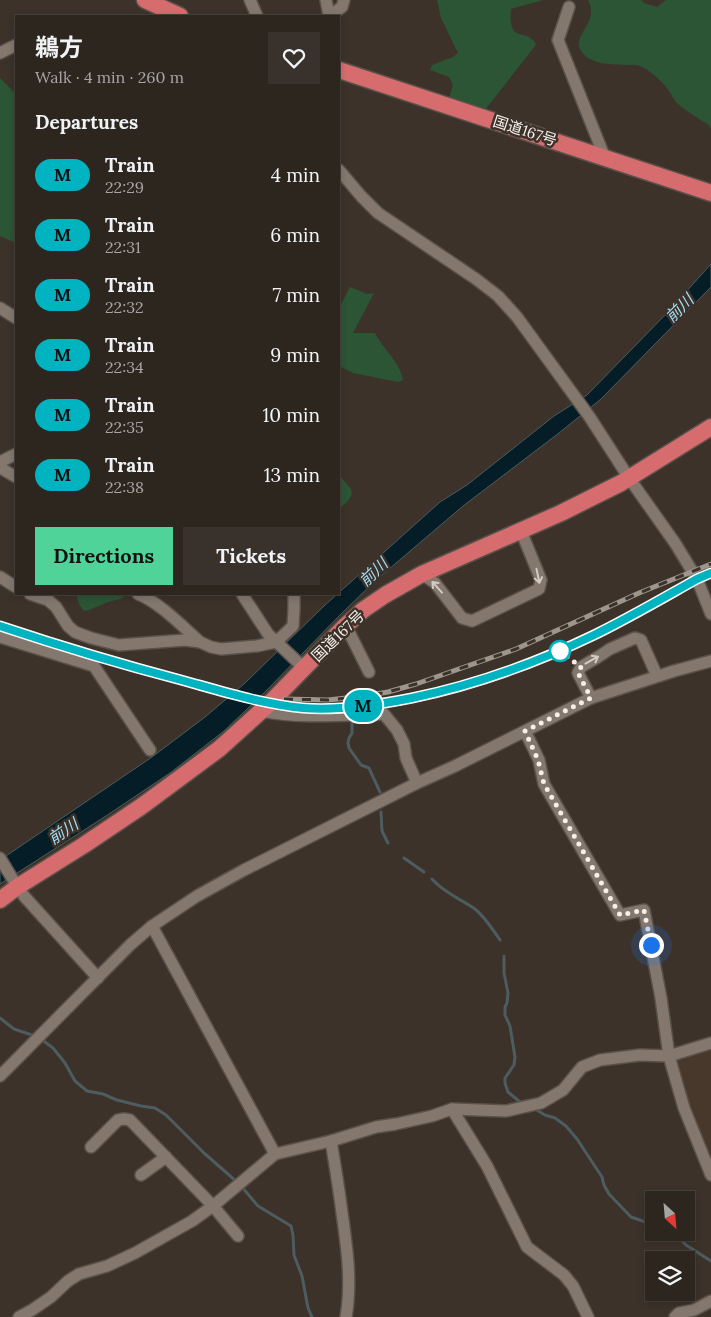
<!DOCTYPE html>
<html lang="en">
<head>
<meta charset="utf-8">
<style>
  :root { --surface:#2d261f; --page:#39322c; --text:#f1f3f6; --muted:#a7a5a4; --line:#48433d; --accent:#50d398 }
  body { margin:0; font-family:Lora,"Noto Sans JP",serif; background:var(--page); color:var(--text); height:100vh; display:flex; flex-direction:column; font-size:19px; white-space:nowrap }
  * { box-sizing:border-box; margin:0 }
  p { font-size:16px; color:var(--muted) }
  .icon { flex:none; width:28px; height:28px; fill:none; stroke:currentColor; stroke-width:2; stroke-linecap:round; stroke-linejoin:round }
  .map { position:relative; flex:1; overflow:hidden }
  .side { position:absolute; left:15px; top:15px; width:325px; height:580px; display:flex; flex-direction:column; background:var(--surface); border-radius:0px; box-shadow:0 2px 8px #0003,0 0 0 1px var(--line) }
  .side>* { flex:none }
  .badge { padding:0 10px; border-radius:16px; font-size:18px; line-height:32px }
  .needle { width:32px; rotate:154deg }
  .tools { position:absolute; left:645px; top:1191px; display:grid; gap:10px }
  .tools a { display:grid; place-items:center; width:50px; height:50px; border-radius:0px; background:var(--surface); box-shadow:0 2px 8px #0003,0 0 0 1px var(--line); font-size:25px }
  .you { position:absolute; width:25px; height:25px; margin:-12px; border:4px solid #fff; border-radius:50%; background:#1a73e8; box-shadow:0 0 0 8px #1a73e833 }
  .map>.badge { position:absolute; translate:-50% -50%; box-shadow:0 0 0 2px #fff }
  h2 { padding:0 20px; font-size:19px; line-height:45px }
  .round { display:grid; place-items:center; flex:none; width:52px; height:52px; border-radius:0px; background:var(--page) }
  .headline { display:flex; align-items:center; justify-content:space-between; height:85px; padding:0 20px }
  h1 { font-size:24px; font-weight:700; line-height:38px }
  .cta { display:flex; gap:10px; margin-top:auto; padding:10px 20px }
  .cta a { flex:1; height:58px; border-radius:0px; background:var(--accent); color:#111; font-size:20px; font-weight:700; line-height:58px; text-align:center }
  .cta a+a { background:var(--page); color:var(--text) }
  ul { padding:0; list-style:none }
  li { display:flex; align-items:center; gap:15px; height:60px; padding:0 20px }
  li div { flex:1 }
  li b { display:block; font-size:19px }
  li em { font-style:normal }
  li .badge { min-width:55px; font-weight:700; text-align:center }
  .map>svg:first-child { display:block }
</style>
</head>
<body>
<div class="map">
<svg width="711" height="1317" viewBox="0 0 711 1317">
  <rect width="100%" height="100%" fill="#3c3229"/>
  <path fill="#48382b" d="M711 1045V1157L691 1116 676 1056Z"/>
  <g fill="#2b5535">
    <path d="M437 0H543L511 9C508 46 525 26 536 44L535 46 485 110 449 98 453 85 449 77 430 70 432 65 453 57 458 53 441 18Z"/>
    <path d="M588 0H641L644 3 657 7 666 0H711V129L709 125C698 118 687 112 677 103 674 100 672 95 669 91 662 81 651 71 640 66 636 64 629 65 625 65 610 64 588 65 580 49 573 33 600 23 588 0Z"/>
    <path d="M0 78 16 94V243L0 236Z"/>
    <path d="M350 287 367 294 374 293 353 333H375C383 349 400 362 403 380L398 382 353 373 339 366V308Z"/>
    <path d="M339 475C354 492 358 493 339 509Z"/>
    <path d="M76 594H118L123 595 124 598 108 602 89 610 84 611 79 604Z"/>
  </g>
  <path fill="#051d26" stroke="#4d5c60" d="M711 264V287L601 399 559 433 463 506 375 581 339 616 266 691 224 731 170 773 109 814 0 884V860L152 757 205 717 244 684 324 606 440 502 467 485 554 416 587 395 666 314Z"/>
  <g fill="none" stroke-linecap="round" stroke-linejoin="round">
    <g stroke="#4d5c60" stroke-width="3">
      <path d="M352 720V733L349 738 348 743 349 748 361 765 369 768 380 792"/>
      <path d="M381 812 382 831 388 843"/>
      <path d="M404 858 424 872"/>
      <path d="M432 879C444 893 461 899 475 909 485 917 493 930 500 940"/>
      <path d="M504 956V973L508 993 507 1003 505 1007V1015L510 1026 515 1057 514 1065 505 1078V1083L508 1092 520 1102"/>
      <path d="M0 1018 14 1029 35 1036"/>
      <path d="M41 1039 53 1048 65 1063 75 1081 87 1091 103 1094 117 1100 141 1106 155 1108 166 1115 204 1153 237 1182"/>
      <path d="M535 1109 545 1115 555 1118 566 1126 577 1139 602 1177 604 1185 609 1194 631 1217 654 1225"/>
      <path d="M241 1186 258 1206 291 1226 293 1235 294 1255 302 1276 308 1308 312 1317"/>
      <path d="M673 1232 686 1245 711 1261"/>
    </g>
    <g stroke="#5a514a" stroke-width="14">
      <g id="minor">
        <path d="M250 0 257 16"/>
        <path d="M326 0 329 16"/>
        <path d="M569 7 558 40 605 158"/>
        <path d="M329 16 342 7 344 0"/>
        <path d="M0 53 16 45"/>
        <path d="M339 170 361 196 378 213 476 279 498 296 517 317 589 416 629 478 675 543 697 579 711 614"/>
        <path d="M0 308 16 318"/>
        <path d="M0 462 16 454"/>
        <path d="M0 467 4 470 16 477"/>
        <path d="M422 574 435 583 462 618 472 621 539 589 541 580 521 531"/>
        <path d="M0 577 16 587"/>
        <path d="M30 594 48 600 56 607 68 626 75 632 91 638 119 645 185 640 200 642 211 647 221 649 257 646 276 642 293 626 294 609V594"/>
        <path d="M138 594C159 602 183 627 200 642"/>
        <path d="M242 594 268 634 304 668"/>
        <path d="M344 627 350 634 369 672"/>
        <path d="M0 637 94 666 150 750"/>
        <path d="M591 698 578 673 581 667 598 657 610 649 635 638 641 640 657 676"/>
        <path d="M261 711C302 719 343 715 384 714L397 730 404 744 406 758 417 783"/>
        <path d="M525 731 539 760 544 784 620 915 644 910 661 998 669 1056 684 1108 711 1175"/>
        <path d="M0 858 12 878 24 896 98 978"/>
        <path d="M152 926 275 1154"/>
        <path d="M0 1076 130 945 152 926 197 896 244 870 417 783 455 766 591 698 674 671 711 661"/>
        <path d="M452 1109 487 1166 527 1247 564 1275 573 1286 588 1317"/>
        <path d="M331 1141C335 1165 339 1189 342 1213 347 1248 352 1282 346 1317"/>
        <path d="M91 1147 118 1120 124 1119 130 1120 213 1206 238 1236"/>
        <path d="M141 1175 166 1157"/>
        <path d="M19 1317 32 1310 51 1297 68 1281 79 1274 107 1266 135 1253 192 1221 213 1206 275 1154 331 1141 376 1127 396 1124 432 1116 452 1109 506 1111 541 1103 563 1090 582 1067 600 1060 640 1055 669 1056 711 1043"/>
        <path d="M675 1317 679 1313 694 1310 711 1301"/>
      </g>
    </g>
    <g stroke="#5a514a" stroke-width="19">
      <g id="highway">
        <path d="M145 0 180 16"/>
        <path d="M339 70 711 193"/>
        <path d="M0 900 17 887 84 845 142 806 219 749 270 703 344 627 363 610 385 595 422 574 561 513 621 483 711 427"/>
      </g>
    </g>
    <use href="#minor" stroke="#84786e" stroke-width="11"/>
    <use href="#highway" stroke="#d76c6f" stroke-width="16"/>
    <g stroke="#9e968e" stroke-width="5">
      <g id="rail">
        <path d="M0 626C61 646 123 665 185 681 223 692 263 704 303 708 327 710 351 707 375 704 449 696 526 668 594 635 629 618 663 598 697 579L711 573"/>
        <path d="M284 699 328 700 364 696 388 692 416 684 516 649 639 593 711 564"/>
      </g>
    </g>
    <use href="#rail" stroke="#3c3229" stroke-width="3" stroke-dasharray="9" stroke-linecap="butt"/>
  </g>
  <defs><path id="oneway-shaft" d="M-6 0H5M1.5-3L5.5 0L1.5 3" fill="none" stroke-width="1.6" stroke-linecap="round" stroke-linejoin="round" transform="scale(1.25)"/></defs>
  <g stroke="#d4cbc4">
    <use href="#oneway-shaft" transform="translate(538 576) rotate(78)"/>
    <use href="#oneway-shaft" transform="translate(437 587) rotate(-132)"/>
    <use href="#oneway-shaft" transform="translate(592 660) rotate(-29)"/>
  </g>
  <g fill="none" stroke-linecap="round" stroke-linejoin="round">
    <g stroke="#fff" stroke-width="11">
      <path id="line" d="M0 626C60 646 120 664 181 680 221 691 262 704 303 708 339 711 377 705 412 698 475 685 536 663 594 635 629 618 663 598 697 579L711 573"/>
    </g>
    <use href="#line" stroke="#00b3c1" stroke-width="8"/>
    <path stroke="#f6efe9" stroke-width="5" stroke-dasharray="0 9" d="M560 651 581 667 578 673 591 698 525 731 538 760 544 784 620 915 644 910 651 945"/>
  </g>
  <circle fill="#fff" stroke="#00b3c1" stroke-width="2.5" cx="560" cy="651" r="10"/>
  <g text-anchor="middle" stroke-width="5" stroke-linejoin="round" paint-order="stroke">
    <g font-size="15" fill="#f6efe9" stroke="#3c3229">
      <text transform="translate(525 131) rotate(18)" y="5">国道167号</text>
      <text transform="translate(338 636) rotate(-44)" y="5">国道167号</text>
    </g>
    <g font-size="16" font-style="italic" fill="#a3def7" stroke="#3c3229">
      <text transform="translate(679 308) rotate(-45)" y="6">前川</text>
      <text transform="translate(373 572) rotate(-44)" y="6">前川</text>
      <text transform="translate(63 831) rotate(-34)" y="6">前川</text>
    </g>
  </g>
</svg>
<div class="tools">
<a><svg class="needle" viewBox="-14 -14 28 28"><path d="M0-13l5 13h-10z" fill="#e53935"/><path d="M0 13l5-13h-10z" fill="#a7a5a4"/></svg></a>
<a><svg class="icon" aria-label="layers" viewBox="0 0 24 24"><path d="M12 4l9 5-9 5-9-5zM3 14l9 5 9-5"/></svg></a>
</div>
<div class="you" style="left:651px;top:945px"></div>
<b class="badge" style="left:363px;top:706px;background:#00b3c1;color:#111">M</b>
<section class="side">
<div class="headline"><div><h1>鵜方</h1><p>Walk · 4 min · 260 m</p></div><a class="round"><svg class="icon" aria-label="heart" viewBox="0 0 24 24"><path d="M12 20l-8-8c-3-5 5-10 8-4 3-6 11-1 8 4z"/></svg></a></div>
<h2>Departures</h2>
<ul>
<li><span class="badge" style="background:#00b3c1;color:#111">M</span><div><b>Train</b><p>22:29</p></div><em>4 min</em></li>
<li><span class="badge" style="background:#00b3c1;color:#111">M</span><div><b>Train</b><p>22:31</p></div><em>6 min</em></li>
<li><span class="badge" style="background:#00b3c1;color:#111">M</span><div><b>Train</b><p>22:32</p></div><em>7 min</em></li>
<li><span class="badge" style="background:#00b3c1;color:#111">M</span><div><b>Train</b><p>22:34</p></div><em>9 min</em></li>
<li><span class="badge" style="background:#00b3c1;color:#111">M</span><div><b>Train</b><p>22:35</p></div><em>10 min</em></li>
<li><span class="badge" style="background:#00b3c1;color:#111">M</span><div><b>Train</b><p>22:38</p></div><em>13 min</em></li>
</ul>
<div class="cta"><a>Directions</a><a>Tickets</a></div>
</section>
</div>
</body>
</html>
